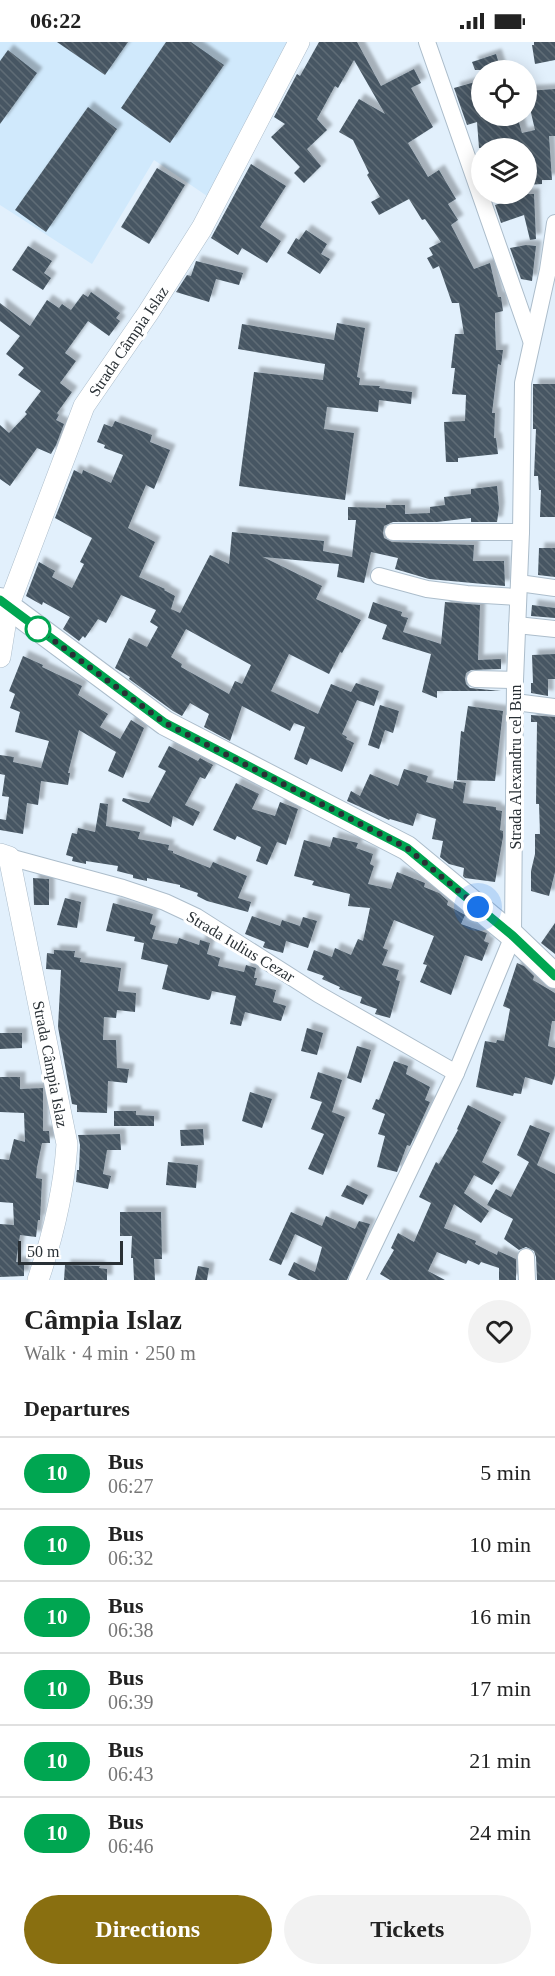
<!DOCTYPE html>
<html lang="en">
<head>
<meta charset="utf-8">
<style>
  :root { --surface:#fff; --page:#f2f2f2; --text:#222; --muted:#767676; --line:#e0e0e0; --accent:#896f10 }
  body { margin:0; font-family:"Times New Roman",serif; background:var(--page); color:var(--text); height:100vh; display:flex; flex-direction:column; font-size:22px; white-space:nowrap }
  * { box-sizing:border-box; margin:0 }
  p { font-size:20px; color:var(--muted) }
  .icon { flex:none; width:33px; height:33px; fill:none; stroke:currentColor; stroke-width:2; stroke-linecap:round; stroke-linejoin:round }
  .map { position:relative; height:1238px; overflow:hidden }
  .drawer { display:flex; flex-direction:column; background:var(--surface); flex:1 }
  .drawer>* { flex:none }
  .badge { padding:0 12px; border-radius:20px; font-size:21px; line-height:39px }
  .fabs { position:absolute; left:471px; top:18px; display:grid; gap:12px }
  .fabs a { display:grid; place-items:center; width:66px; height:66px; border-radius:50%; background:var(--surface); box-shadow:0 3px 15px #0003; font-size:30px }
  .scale { position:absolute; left:18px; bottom:15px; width:105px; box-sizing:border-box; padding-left:6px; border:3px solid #293035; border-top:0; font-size:16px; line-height:21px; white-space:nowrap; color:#293035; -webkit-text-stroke:4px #fff; paint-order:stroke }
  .you { position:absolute; width:30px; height:30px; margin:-15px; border:4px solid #fff; border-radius:50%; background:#1a73e8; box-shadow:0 0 0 9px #1a73e833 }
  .map>.badge { position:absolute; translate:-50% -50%; box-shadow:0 0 0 3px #fff }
  h2 { padding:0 24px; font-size:22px; line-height:54px }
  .round { display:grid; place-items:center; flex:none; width:63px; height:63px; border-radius:32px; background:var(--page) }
  .headline { display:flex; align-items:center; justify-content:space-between; height:102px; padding:0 24px }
  h1 { font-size:28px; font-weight:800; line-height:45px }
  .action { display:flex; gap:12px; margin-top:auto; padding:12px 24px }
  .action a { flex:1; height:69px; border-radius:36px; background:var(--accent); color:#fff; font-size:24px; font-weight:800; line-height:69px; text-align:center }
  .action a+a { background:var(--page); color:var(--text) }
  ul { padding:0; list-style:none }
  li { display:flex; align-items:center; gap:18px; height:72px; padding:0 24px; border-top:2px solid var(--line) }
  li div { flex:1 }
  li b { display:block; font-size:22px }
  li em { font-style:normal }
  li .badge { min-width:66px; font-weight:700; text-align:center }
  .status { display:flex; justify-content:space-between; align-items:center; height:42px; padding:0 30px; background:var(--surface); direction:ltr }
  .status svg { height:16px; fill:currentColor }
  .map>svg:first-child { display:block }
</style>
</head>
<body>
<div class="status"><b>06:22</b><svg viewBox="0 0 49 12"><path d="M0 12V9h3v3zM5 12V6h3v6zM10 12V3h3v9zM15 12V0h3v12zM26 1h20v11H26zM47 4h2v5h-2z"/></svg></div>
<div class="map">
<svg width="555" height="1238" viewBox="0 0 555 1238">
  <defs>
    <pattern id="building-back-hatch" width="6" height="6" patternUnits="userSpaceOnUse" patternTransform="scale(1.5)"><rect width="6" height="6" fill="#475763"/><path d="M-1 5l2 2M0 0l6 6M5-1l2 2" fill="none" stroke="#5f6c76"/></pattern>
    <filter id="shadow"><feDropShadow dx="5.5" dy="-5.5" stdDeviation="1.5" flood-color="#0004"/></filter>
  </defs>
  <rect width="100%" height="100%" fill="#e2f0fc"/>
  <path fill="#d0e9fc" d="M0 0H289L207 154 154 118 92 222 0 163Z"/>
  <g fill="url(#building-back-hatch)" fill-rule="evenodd" filter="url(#shadow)">
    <path d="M57 0H128L105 33Z"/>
    <path d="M166 0H191L224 23 170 101 121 66Z"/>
    <path d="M319 0H357L381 44 414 27 421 41 411 46 433 85 408 101 428 135 439 128 456 157 448 162 458 178 451 183 474 227 490 221 498 255H501L503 269 495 271V282L496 308H503L501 323 498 322 492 371H495L494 396H496L498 412 458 416V420H446L444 380 465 379 466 353 452 352 455 326H451L455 292H464L459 261H452L439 224 433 227 427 216 433 213 429 206 441 200 425 177 422 178 409 157 379 173 371 160 380 155 367 133 369 131 353 98 339 90 359 57 385 72 354 18 338 46 335 44 317 77 327 88 307 107 321 124 304 141 294 131 300 125 271 95 285 82 274 75 297 32 300 34Z"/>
    <path d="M534 0H555V18L535 22 532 3H534Z"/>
    <path d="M8 8 37 31 0 82V19Z"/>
    <path d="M496 12 501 28H475L472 20Z"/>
    <path d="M482 38V74H517L522 91 535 88 526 49 555 47V94H549L552 138H542V142L526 143V106H479L477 80 467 83 454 46Z"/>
    <path d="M88 65 117 87 46 190 15 168Z"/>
    <path d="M251 122 286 144 260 185 281 199 267 221 242 206 238 213 211 196Z"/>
    <path d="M157 126 185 143 149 202 121 185Z"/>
    <path d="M510 152H534L536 197 530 198 524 173 501 181 495 163 510 158Z"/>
    <path d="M306 188 327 202 321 212 330 217 320 232 287 211 296 196 299 198Z"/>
    <path d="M526 203 536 204 532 239 521 237 510 206Z"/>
    <path d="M28 204 52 219 44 231 51 236 43 248 12 228Z"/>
    <path d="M196 219 243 231 239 243 216 237 209 260 176 250 187 233 191 234Z"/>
    <path d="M91 250 120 271 116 276 120 279 109 294 88 279 65 311 76 319 60 341 72 350 57 371 59 373 56 378 64 382 56 403 51 412 37 406 10 444 0 437V383L9 391 27 372 25 370 41 349 18 333 24 326 6 312 20 294 0 279V261L30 284 47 258 59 266 62 262 71 268 83 252 88 255Z"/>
    <path d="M337 281 365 286 357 335 360 336 359 343 380 344 379 346 412 350 411 362 379 358 378 370 327 365 324 387 354 391 345 458 239 444 254 330 323 338 325 322 238 307 242 282 334 298Z"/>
    <path d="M533 342H555V475H540L541 448H539L538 434H534L536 387H533Z"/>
    <path d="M115 379 152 393 150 400 170 408 154 447 146 443 128 486 155 500 139 535 165 547 164 548 175 554 171 567 180 571 210 513 229 522 232 490 324 499 323 509 352 515 356 478H348V465L386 466V463H405V472L430 471V465L445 463 444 455 471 452V447L497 444 499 466 497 480H471V476L437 480H393L384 484 383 491 384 496 392 500 474 503 473 519H504L505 544 429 537 395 527 398 516 371 510 364 541 337 535 339 522 263 515 322 544 316 557 361 578 342 611 340 610 329 632 289 612 271 649 318 672 331 642 351 650 356 641 379 649 374 664 357 658 342 692 347 695 346 697 354 701 342 730 310 716 307 723 294 717 305 685 294 681 290 689 242 664 230 699 204 685 209 672 190 661 182 674 173 669 129 637 130 635 115 626 129 596 147 605 158 585 150 580 156 568 121 553 106 581 98 577 85 596 83 594 79 599 63 587 70 575 43 560 42 563 26 554 39 520 55 529 52 535 72 546 84 522 80 520 92 496 55 476 74 428 82 432 83 428 111 441 123 413 104 406 105 403 97 400 104 382 112 385ZM186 587 251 623 242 642 235 639 229 652 181 625 182 622 171 615Z"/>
    <path d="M539 506H555V535L538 533Z"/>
    <path d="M373 560 402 570 401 574 408 576 403 590 441 602 445 560 480 563 478 618 501 617V627L471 628 466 631 465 637 466 642 470 646 501 649H437V656L422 650 431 612 382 597 387 583 368 576Z"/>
    <path d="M532 563 555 566V576L531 574Z"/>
    <path d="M555 612V637H548V654L531 651V641H533L532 613Z"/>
    <path d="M23 614 43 623 42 625 82 644 78 653 108 672 100 685 120 697 131 678 144 686 123 736 108 729 116 710 79 688 68 731H70L68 743 41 739 38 763 27 761 23 792 0 788V777L6 778 9 755 2 754 5 733 0 732V713L14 715 13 720 41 726 49 699 15 690 20 670 10 666 15 652 9 649Z"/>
    <path d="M380 663 399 669 393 691 385 688 379 707 368 703Z"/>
    <path d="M468 664 503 669 495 739 457 738 461 689 464 690Z"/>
    <path d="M531 673 555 675V830L549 854 531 849V829L535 812V792H540L539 762H536L537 680H531Z"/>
    <path d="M169 704 198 719 200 716 213 723 205 737 200 735 185 763 200 770 193 784 173 774 171 785 122 759 123 756 149 761 166 729 158 725Z"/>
    <path d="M404 727 428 734 426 740 453 747 454 739 466 741 463 761 496 765V768L502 769 500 788 503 789V795L495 840 465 836 463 834 464 826 449 822 440 815 443 799 432 797 436 777 417 771 413 784 390 777 389 778 347 759 351 749 360 754 370 732 398 744Z"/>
    <path d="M236 741 259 752 252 767 275 774 280 760 298 767 286 803 277 800 267 823 256 819 261 805 237 794 235 798 213 788Z"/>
    <path d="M100 761 108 762 106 784 140 790 138 797 169 803 168 808 173 809V811L210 826 213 820 247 834 238 856 251 860 248 870 207 859 197 854 198 851 180 845V843L147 836V839L133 836V833L117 829 118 824 86 819V822L72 819 73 815 66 813 72 791 77 792 78 786 95 790Z"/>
    <path d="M333 795 358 801 356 806 373 812 370 822 374 824 368 842 391 847 397 830 425 841 424 845 439 851 448 859 447 863 465 873 461 882 487 891 484 899 489 901 482 919 465 913 451 953 420 940 427 923 423 922 434 894 394 878 383 906 388 908 382 923 399 928 396 938 400 939 390 976 375 972 377 967 360 961 362 955 339 947 340 945 322 937 324 934 307 928 314 908 332 915 335 906 351 913 358 897 363 899 370 866 348 864 350 852 312 843 314 839 294 834 304 798 330 805Z"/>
    <path d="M33 836 49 837V863H34Z"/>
    <path d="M65 856 81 860 77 886 57 883Z"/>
    <path d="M113 861 153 872 150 882 156 884 152 897 177 902 179 896 199 903 200 898 210 901 207 912 220 916 218 924 244 930 246 923 256 926 254 936H257L255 943 276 948 273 960 286 964 281 979 245 970 241 984 230 982 236 954 212 949 210 957 208 958 162 947 168 923 141 917 144 901 134 899 135 895 106 889Z"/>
    <path d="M252 874 280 884 282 878 300 884 303 875 317 879 308 906 286 899 283 911 265 906 263 905 265 900 245 892Z"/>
    <path d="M555 881V912L541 901Z"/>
    <path d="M54 908 75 909 74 915 81 916 80 920 121 926 118 949 136 951 135 970 117 968 116 976 104 975 103 998H116L117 1026 129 1027 127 1041 108 1039 107 1071 77 1070V1063L72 1062 58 985 61 928 46 927 47 911 54 912Z"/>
    <path d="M517 921 524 924 534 934 533 938 555 951V979H552L548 1004 555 1006V1033L552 1043 525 1035 521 1052 514 1051 513 1054 476 1045 485 999 496 1001 497 998 504 999 510 967 503 964Z"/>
    <path d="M307 986 323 991 317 1013 301 1009Z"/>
    <path d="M0 991H22V1006L0 1007Z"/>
    <path d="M357 1004 371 1008 361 1041 347 1036Z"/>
    <path d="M394 1019 408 1024 406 1032 430 1045 425 1058 430 1060 410 1104 407 1103 397 1130 377 1125 385 1094 378 1092 385 1072 372 1067 376 1057 379 1058Z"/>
    <path d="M318 1030 342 1038 332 1070 345 1075 323 1133 308 1127 324 1092 311 1087 322 1060 310 1056Z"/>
    <path d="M0 1035H20V1047L43 1046V1089H49L50 1101H42L37 1125 36 1136 42 1137 40 1178H38L36 1195 20 1193 16 1220H24V1234L0 1235V1182L14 1183 13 1161 0 1160V1117L9 1118 14 1097 25 1100 24 1071 0 1070Z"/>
    <path d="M250 1050 272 1057 262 1086 242 1079Z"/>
    <path d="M468 1063 501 1080 482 1120 500 1130 492 1143 474 1133 464 1151 489 1169 481 1181 454 1162 444 1186 476 1199 475 1202 497 1213 498 1209 516 1217V1238H499V1226L481 1220 479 1223 468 1218 466 1222 437 1210 428 1229 445 1238H390L380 1232 394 1208 391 1206 398 1191 414 1200 431 1161 419 1155 436 1120 439 1122 458 1088 457 1087Z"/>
    <path d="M114 1069H136V1073L154 1074V1084H114Z"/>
    <path d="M530 1083 550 1091 537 1123 555 1132V1238H537L536 1215 534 1209 526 1205 519 1208 504 1197 513 1177 487 1163 496 1147 511 1155 529 1120 517 1113Z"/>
    <path d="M203 1087 204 1103 181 1104 180 1088Z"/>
    <path d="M120 1092 121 1108H107L103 1132 111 1134 108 1147 76 1140 77 1128H79L80 1103 78 1093Z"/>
    <path d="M168 1120 198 1123 196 1146 166 1143Z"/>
    <path d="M347 1143 368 1153 363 1163 341 1154Z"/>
    <path d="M120 1170H161L162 1217H154L155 1238H134L133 1216H131L132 1194H120Z"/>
    <path d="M291 1170 322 1184 326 1174 355 1187 359 1179 370 1182 347 1238H298L288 1233 294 1220 315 1230 322 1205 295 1192 281 1223 269 1218Z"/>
    <path d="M65 1223 100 1224 99 1226 107 1227V1238H64Z"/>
    <path d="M198 1224 209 1226 207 1238H195Z"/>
  </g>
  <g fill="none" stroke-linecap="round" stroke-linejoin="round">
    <g stroke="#acbdcb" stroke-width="18">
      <g id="minor">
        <path d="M427 0 531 298"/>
        <path d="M393 490H521"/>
        <path d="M379 534 427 547 467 552 518 555"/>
        <path d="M519 541 555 546"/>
        <path d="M517 583 555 587"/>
        <path d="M475 637 515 638"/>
        <path d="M515 660 555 665"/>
        <path d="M9 815 123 846 165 860 197 875 318 952 456 1031"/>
        <path d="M526 1215 527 1238"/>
        <path d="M357 1238 456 1031 513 894 515 638 521 490 523 341 548 228 555 181"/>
      </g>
    </g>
    <g stroke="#acbdcb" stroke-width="22">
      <g id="tertiary">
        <path d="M0 615 8 565 84 364 148 271 202 186 299 0"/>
        <path d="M0 812 9 815 67 1102C64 1148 53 1194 38 1238"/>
      </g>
    </g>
    <g stroke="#acbdcb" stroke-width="26">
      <path id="secondary" d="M0 558 165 681 407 806 513 894 555 934"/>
    </g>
    <use href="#minor" stroke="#fff" stroke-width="16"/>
    <use href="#tertiary" stroke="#fff" stroke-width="21"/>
    <use href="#secondary" stroke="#fff" stroke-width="24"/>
  </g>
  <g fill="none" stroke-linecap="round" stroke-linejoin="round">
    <g stroke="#fff" stroke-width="14">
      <path id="line" d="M0 558 165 681 407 806 513 894 555 934"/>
    </g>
    <use href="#line" stroke="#00a651" stroke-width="9"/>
    <path stroke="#293035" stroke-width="6" stroke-dasharray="0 10.8" d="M38 587 165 681 407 806 478 865"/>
  </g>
  <circle fill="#fff" stroke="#00a651" stroke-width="3" cx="38" cy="587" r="12"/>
  <g text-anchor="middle" stroke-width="6" stroke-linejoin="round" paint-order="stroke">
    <g font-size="16" fill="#293035" stroke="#fff">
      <text transform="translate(128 299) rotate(-56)" y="6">Strada Câmpia Islaz</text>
      <text transform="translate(515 725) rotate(-90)" y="6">Strada Alexandru cel Bun</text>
      <text transform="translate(241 904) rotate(31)" y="6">Strada Iulius Cezar</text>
      <text transform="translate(51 1022) rotate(79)" y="6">Strada Câmpia Islaz</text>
    </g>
  </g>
</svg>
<div class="fabs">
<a><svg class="icon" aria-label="locate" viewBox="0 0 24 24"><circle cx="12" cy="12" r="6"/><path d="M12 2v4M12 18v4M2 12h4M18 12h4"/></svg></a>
<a><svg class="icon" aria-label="layers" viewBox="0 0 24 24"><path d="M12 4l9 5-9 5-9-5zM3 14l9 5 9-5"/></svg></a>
</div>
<div class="scale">50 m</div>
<div class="you" style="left:478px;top:865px"></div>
</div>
<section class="drawer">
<div class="headline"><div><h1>Câmpia Islaz</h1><p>Walk · 4 min · 250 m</p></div><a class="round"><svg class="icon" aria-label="heart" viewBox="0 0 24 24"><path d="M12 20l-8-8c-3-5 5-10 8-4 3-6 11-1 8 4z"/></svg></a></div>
<h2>Departures</h2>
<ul>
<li><span class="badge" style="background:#00a651;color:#fff">10</span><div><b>Bus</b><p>06:27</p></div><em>5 min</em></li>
<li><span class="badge" style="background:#00a651;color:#fff">10</span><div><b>Bus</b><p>06:32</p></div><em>10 min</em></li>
<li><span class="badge" style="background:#00a651;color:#fff">10</span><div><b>Bus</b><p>06:38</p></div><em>16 min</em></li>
<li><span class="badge" style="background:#00a651;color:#fff">10</span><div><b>Bus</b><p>06:39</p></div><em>17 min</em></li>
<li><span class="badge" style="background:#00a651;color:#fff">10</span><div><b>Bus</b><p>06:43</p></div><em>21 min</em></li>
<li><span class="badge" style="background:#00a651;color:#fff">10</span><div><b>Bus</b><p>06:46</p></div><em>24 min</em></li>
</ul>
<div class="action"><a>Directions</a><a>Tickets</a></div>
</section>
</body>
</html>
